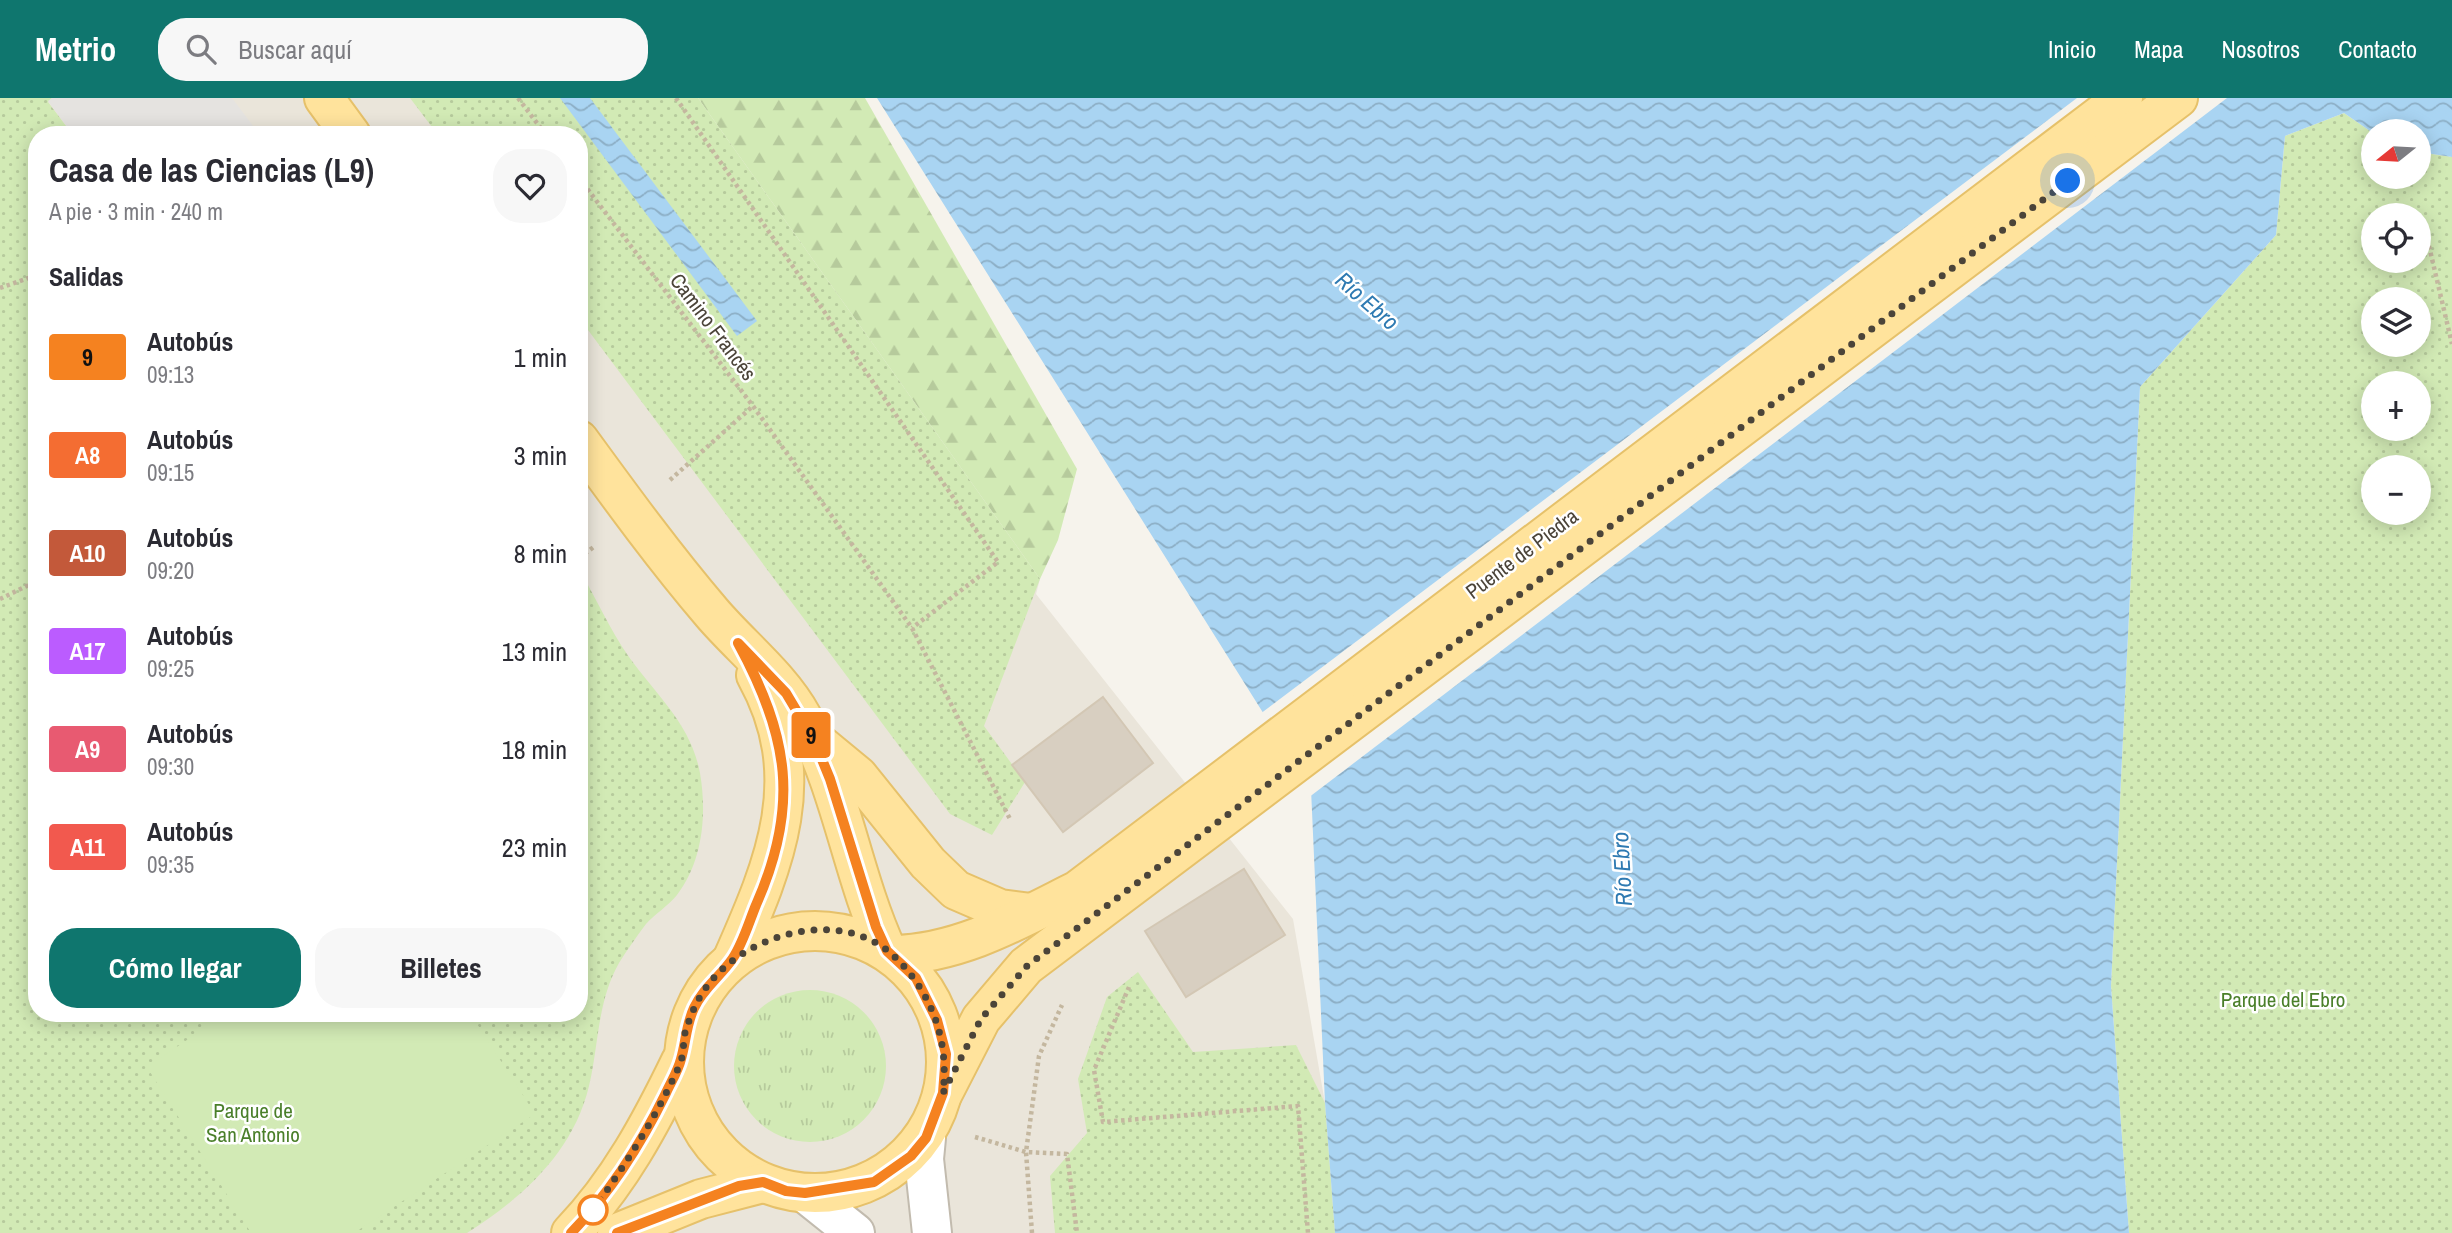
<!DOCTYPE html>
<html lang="es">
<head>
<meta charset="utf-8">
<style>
  :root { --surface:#fff; --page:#f7f7f7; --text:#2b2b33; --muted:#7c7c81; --accent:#0f766e }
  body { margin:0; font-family:"Archivo Narrow",sans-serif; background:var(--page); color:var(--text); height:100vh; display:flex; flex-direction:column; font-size:26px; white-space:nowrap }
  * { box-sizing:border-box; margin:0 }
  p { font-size:23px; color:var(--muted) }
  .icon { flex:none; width:38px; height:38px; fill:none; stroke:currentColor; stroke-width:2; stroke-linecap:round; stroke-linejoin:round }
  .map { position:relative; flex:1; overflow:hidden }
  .panel { position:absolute; left:28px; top:28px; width:560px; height:896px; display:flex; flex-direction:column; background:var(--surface); border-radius:28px; box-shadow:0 4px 18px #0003 }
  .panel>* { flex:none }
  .badge { padding:0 14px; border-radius:5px; font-size:24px; line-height:46px }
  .needle { width:46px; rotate:252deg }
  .tools { position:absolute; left:2361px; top:21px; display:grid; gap:14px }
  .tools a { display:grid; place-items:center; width:70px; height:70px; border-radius:50%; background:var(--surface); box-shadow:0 4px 18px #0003; font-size:35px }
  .you { position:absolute; width:35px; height:35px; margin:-18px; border:5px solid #fff; border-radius:50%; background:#1a73e8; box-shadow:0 0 0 10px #1a73e833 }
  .map>.badge { position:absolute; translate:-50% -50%; box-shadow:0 0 0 4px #fff }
  h2 { padding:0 21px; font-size:26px; line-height:63px }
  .round { display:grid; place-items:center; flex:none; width:74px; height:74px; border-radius:28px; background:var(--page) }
  .summary { display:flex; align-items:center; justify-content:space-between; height:119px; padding:0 21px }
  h1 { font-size:33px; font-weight:700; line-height:52px }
  .cta { display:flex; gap:14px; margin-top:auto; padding:14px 21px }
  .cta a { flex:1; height:80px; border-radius:28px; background:var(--accent); color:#fff; font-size:28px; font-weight:700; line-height:80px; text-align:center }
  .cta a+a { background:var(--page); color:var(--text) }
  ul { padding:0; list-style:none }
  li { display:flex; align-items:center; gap:21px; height:98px; padding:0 21px }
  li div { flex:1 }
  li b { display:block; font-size:26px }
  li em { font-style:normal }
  li .badge { min-width:77px; font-weight:700; text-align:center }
  header { display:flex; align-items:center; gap:42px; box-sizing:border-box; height:98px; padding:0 35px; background:var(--accent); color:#fff }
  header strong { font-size:33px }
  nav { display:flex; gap:38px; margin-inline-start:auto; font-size:24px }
  .search { width:490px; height:63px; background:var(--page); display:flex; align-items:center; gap:18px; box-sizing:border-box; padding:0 24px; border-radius:28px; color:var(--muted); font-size:26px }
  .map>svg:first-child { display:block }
</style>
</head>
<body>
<header>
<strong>Metrio</strong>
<div class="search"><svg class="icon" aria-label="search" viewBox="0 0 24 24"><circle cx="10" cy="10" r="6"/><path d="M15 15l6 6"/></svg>Buscar aquí</div>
<nav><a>Inicio</a><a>Mapa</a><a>Nosotros</a><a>Contacto</a></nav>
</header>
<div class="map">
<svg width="2452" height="1135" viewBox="0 0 2452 1135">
  <defs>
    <pattern id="grass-tufts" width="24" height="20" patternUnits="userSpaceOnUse" patternTransform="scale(1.75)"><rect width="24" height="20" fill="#d2eab5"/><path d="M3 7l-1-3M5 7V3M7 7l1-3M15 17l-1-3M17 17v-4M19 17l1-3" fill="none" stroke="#b6ca9c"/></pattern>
    <pattern id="forest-firs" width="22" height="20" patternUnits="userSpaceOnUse" patternTransform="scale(1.75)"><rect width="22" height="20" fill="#d2eab5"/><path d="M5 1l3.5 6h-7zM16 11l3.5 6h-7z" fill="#b6ca9c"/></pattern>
    <pattern id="park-dots" width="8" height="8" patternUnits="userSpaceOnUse" patternTransform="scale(1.75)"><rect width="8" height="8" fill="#d2eab5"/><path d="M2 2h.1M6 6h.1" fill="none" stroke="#b6ca9c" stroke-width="1.8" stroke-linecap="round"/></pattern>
    <pattern id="water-waves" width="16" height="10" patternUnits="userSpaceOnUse" patternTransform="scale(1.75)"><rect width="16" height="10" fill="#a9d4f2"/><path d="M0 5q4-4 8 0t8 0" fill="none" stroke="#8caec5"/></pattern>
  </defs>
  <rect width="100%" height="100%" fill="#f6f3ec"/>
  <path fill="#eae5da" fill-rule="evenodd" d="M0 0H698L1040 481 1036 496 1293 821 1325 1005 1335 1135H0ZM37 37H579V915H37Z"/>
  <circle fill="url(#grass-tufts)" cx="810" cy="968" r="76"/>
  <path fill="url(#forest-firs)" d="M698 0H865L1077 371 1058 442 1040 481Z"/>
  <g fill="url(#park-dots)" fill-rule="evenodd">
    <path d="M0 0H52L48 4 73 37H37V915H579V471C596 500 610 532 629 559 656 597 691 626 700 675 707 716 703 763 677 797 668 808 655 816 646 826 637 838 627 852 619 865 597 904 599 946 589 988 573 1055 522 1100 467 1135H0Z"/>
    <path d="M410 0H698L1040 481 984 628 1025 684 992 737 950 716 579 220V37H438Z"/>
    <path d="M2344 15 2373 35V79H2418L2419 54 2452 59V1135H2129L2111 888 2140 289 2276 137 2285 38ZM2373 117H2418V163H2373ZM2373 201H2418V247H2373ZM2373 285H2418V331H2373ZM2373 369H2418V415H2373Z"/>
    <path d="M1138 874 1193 954 1296 947 1325 1005 1335 1135H1055L1050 1078 1087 1035 1078 981 1107 899Z"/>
  </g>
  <path fill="#d2eab5" d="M227 915H470L535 1016 354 1135H251L147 969Z"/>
  <path fill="#e5e3e0" d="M52 0H232L260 37H73L48 3Z"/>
  <g fill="url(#water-waves)">
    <path d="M560 0H590L757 223 737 238Z"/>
    <path d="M877 0H2452V59L2419 54 2418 33 2373 35 2344 15 2285 38 2276 137 2140 289 2111 888 2129 1135H1335L1325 1005 1311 691Z"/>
  </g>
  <path fill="#f6f3ec" d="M2077 0H2227L1308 700V692L1260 616Z"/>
  <g fill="#d8cfc1" stroke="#d3c7b4" stroke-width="2">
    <path d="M1103 599 1153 665 1063 734 1012 667Z"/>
    <path d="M1244 771 1285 837 1186 899 1145 833Z"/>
  </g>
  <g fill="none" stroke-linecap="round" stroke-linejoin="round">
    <g stroke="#c2bbae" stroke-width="42">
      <g id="street">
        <path d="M926 1040 924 1061 932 1135"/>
        <path d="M805 1095 855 1135"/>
      </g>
    </g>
    <g stroke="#e6c16a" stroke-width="42">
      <g id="primary">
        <path d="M324 0 351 37"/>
        <path d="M579 342C622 401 665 460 712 515 741 549 780 579 802 619 842 692 852 777 887 853"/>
        <path d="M818 645 858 678 928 765 956 792 1000 811 1031 815"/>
        <circle cx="815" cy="964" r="131"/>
        <path d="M893 857C960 856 1020 821 1078 792L2123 0"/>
        <path d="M733 860C775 765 812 678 756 577"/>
        <path d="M943 995 981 921 1026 868 2178 0"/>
        <path d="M571 1135C619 1085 651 1025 681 963"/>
        <path d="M617 1135 701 1101 763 1085"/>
      </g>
    </g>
    <g stroke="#c4b79f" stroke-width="4.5" stroke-dasharray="3.5 3.5" stroke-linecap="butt">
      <path d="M518 0 546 37"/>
      <path d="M676 0 998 464 912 530"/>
      <path d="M579 80 753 308 912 530 1010 721"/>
      <path d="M2429 148 2452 246"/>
      <path d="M0 190 37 177"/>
      <path d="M670 382 753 308"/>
      <path d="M579 460 595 448"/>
      <path d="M0 501 37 483"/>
      <path d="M1129 889 1094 972 1103 1024 1298 1008 1308 1135"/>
      <path d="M975 1039 1026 1054 1067 1056 1077 1135"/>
      <path d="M1032 1135 1026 1054 1039 958 1062 907"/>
    </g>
    <use href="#street" stroke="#fff" stroke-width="38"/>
    <use href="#primary" stroke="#ffe39c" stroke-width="38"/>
  </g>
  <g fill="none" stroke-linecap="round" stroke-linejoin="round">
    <g stroke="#fff" stroke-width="16">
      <path id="line" d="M571 1135C611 1094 641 1046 666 995 671 984 678 973 681 961 686 944 686 927 694 910 703 890 721 878 733 860 743 845 749 824 756 807 800 708 789 638 738 545L786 595 814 642 830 681 876 829 887 853 916 880 937 922 946 956 943 995 926 1040 911 1058 874 1084 805 1095 786 1093 763 1084 739 1088 617 1135"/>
    </g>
    <use href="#line" stroke="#f58220" stroke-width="10"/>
    <path stroke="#4b4439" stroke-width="7" stroke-dasharray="0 12.6" d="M593 1112C626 1066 657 1018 680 966 684 956 683 945 685 935 690 918 697 901 708 887 748 834 844 808 896 860 933 897 949 943 943 995L981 921 1027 868 2068 83"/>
  </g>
  <circle fill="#fff" stroke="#f58220" stroke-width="3.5" cx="593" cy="1112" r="14"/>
  <g text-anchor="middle" stroke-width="5" stroke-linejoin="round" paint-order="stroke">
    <g font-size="21" fill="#4b4439" stroke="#fff">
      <text transform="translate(713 229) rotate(53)" y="7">Camino Francés</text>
      <text transform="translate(1522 456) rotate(-37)" y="7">Puente de Piedra</text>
    </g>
    <g font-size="21" fill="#4a7f2a" stroke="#fff">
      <text x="2283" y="909">Parque del Ebro</text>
      <text x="253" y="1020">Parque de<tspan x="253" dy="24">San Antonio</tspan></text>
    </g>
    <g font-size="23" font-style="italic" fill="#2e7ab2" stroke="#fff">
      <text transform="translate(1367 203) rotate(41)" y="8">Río Ebro</text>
      <text transform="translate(1622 771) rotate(-93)" y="8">Río Ebro</text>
    </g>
  </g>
</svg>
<div class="tools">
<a><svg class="needle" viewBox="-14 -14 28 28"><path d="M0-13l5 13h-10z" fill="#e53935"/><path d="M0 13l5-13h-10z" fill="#7c7c81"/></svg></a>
<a><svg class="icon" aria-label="locate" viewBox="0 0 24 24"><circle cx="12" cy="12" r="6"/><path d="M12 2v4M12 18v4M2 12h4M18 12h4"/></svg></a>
<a><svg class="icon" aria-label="layers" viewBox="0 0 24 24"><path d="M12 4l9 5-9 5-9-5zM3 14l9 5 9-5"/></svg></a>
<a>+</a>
<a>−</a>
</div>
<div class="you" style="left:2068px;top:83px"></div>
<b class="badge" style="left:811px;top:637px;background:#f58220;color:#111">9</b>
<section class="panel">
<div class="summary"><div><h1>Casa de las Ciencias (L9)</h1><p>A pie · 3 min · 240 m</p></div><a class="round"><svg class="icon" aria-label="heart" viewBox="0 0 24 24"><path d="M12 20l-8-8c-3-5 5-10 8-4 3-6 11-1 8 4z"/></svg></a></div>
<h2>Salidas</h2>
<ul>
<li><span class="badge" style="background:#f58220;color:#111">9</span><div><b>Autobús</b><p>09:13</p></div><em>1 min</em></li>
<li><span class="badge" style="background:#f46d32;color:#fff">A8</span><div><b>Autobús</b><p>09:15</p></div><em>3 min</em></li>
<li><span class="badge" style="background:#c3593a;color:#fff">A10</span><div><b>Autobús</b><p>09:20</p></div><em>8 min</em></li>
<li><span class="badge" style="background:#bb5cff;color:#fff">A17</span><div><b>Autobús</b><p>09:25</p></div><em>13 min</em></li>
<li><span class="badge" style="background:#e85a71;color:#fff">A9</span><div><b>Autobús</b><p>09:30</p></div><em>18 min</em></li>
<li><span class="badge" style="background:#f2594e;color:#fff">A11</span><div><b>Autobús</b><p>09:35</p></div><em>23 min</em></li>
</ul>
<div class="cta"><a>Cómo llegar</a><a>Billetes</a></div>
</section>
</div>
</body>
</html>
